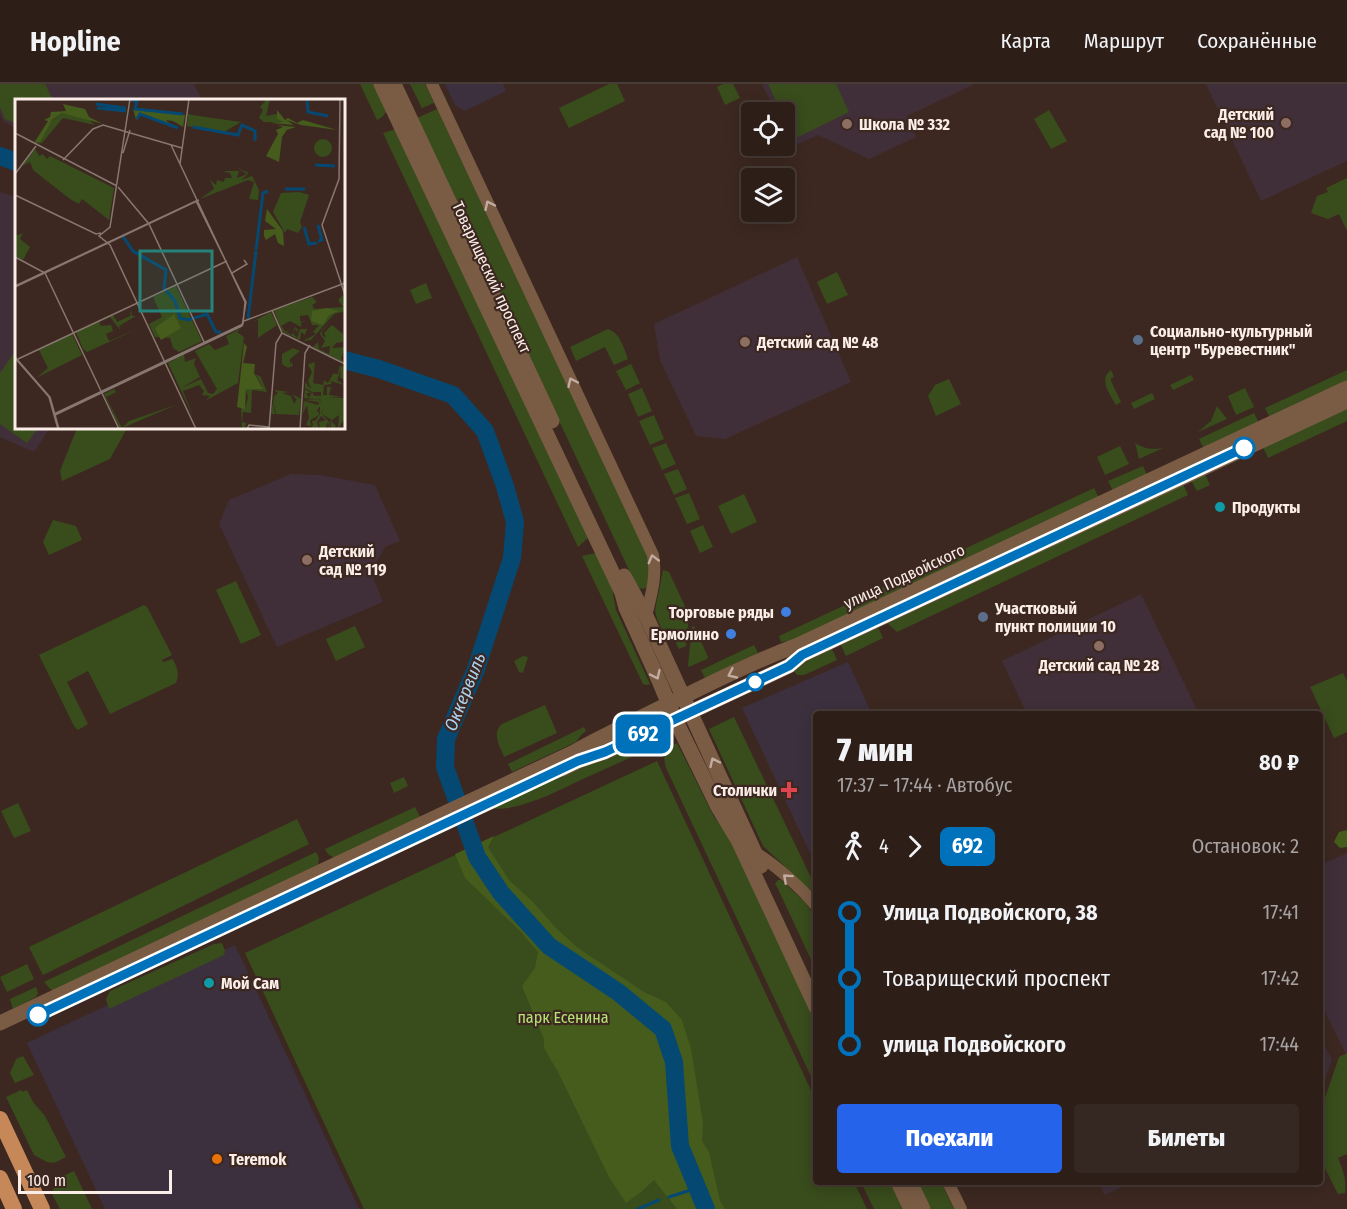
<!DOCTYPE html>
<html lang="ru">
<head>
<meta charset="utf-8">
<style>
  :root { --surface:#2d1e18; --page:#352721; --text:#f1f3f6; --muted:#a7a2a2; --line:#483c37; --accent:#2563eb }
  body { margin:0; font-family:"Fira Sans Condensed",sans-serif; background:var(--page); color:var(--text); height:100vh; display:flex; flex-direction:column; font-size:22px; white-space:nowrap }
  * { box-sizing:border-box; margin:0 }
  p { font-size:20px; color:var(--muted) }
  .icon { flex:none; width:33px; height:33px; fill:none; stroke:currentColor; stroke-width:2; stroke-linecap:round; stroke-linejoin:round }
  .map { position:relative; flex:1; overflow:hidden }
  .panel { position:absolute; left:813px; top:627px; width:510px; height:474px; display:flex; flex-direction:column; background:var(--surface); border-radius:6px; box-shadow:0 3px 15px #0003,0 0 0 2px var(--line) }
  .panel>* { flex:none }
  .badge { padding:0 12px; border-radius:9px; font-size:21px; line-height:39px }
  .fabs { position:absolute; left:741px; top:18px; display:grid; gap:12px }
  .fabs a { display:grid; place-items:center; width:54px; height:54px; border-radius:6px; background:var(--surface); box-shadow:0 3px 15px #0003,0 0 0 2px var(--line); font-size:30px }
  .scale { position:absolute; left:18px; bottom:15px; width:154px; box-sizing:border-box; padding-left:6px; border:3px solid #fbeee8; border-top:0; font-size:16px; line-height:21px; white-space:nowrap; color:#fbeee8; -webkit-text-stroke:4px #3c2820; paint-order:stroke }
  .map>.badge { position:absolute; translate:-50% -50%; box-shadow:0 0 0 3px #fff }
  .legs { display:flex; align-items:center; gap:9px; height:66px; padding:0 24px; font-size:20px }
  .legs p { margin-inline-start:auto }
  .overview { display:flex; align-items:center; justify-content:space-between; height:102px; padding:0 24px }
  h1 { font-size:33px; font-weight:800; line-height:45px }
  .cta { display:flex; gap:12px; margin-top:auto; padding:12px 24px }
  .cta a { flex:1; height:69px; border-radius:6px; background:var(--accent); color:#fff; font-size:24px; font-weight:800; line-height:69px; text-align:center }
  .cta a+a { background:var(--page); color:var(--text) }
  ul { padding:0 24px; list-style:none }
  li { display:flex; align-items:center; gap:21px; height:66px; font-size:22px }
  li i { display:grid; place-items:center; width:9px; height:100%; margin:0 8px; background:currentColor }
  li i::after { content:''; width:15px; height:15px; margin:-8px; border:4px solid; border-radius:50%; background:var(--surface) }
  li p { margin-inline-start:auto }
  li:first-child i { background:linear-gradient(#0000 50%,currentColor 0) }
  li:last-child i { background:linear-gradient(currentColor 50%,#0000 0) }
  header { display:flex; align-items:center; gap:36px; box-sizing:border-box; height:84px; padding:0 30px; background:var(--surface); border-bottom:2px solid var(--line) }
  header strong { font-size:28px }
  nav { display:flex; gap:33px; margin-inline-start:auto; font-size:21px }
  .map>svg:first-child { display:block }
</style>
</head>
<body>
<header>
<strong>Hopline</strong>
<nav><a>Карта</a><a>Маршрут</a><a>Сохранённые</a></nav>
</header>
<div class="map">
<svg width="1347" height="1125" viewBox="0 0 1347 1125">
  <rect width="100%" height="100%" fill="#3c2820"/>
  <g fill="#3c303e">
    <path d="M445 0H503L506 7 465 27 455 21Z"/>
    <path d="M848 578 872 630H816V771L810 769 742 624Z"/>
    <path d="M235 861 359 1125H105L27 959Z"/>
  </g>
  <g fill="#402f39">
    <path d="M0 0H194L202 16H16V44L4 38 0 30Z"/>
    <path d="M762 0H975L907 32 916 53 869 75 818 51 792 63 785 47 784 28H776Z"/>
    <path d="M1206 0H1347V77L1261 117Z"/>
    <path d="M0 108 16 113V344H50L34 368 0 353Z"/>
    <path d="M797 173 851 298 725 355 696 352 660 276 654 240Z"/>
    <path d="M291 390 320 391 375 401 400 457 385 463 371 488 383 518 277 563 220 442V437L229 416Z"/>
    <path d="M1141 510 1199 630H1027L1002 577Z"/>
    <path d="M1347 769V972L1320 918V781Z"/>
    <path d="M1320 952 1332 976 1320 1011Z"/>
    <path d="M1099 1098H1134L1104 1111Z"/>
  </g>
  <g fill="#394c1c">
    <path d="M0 0H45L53 16H16V40L5 35 0 23Z"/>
    <path d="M360 0H375L387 27 382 33 377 36Z"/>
    <path d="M410 0H425L434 19 422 24Z"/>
    <path d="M609 0H617L625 17 569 44 559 24Z"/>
    <path d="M723 0H733L740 14 725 21 717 3Z"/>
    <path d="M768 0H836L849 28 794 55 785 36 784 28H781Z"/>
    <path d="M437 25 650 476 649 501C645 505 643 506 637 503L417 34Z"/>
    <path d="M1049 26 1067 57 1051 65 1034 35Z"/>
    <path d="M396 45 588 454 578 463 383 49Z"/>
    <path d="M1347 94V145H1346L1339 130 1328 135 1311 129 1317 112 1328 108 1326 104Z"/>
    <path d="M837 188 848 211 827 220 817 198Z"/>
    <path d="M426 199 432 214 416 220 410 206Z"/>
    <path d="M608 245C620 249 624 264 628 275L614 281 605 263 576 277 570 263Z"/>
    <path d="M16 266V344H38L27 359 0 340V289Z"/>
    <path d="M631 280 640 299 626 306 616 287Z"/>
    <path d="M1111 286 1114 293 1111 294V297L1121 318 1116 321C1110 310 1098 295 1111 286Z"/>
    <path d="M1347 286V298L1270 334 1265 324Z"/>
    <path d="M1191 291 1194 296 1173 306 1170 301Z"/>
    <path d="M949 295 961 320 936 332 928 312 935 301Z"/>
    <path d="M642 304 652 327 638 333 628 310Z"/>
    <path d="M1245 304 1254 323 1236 331 1228 312Z"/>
    <path d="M1152 309 1155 315 1134 325 1131 319Z"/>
    <path d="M1217 322 1227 335 1198 348 1211 337Z"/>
    <path d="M1347 323V337L1268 374 1263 363Z"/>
    <path d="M1254 329 1259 339 1204 365 1199 355Z"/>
    <path d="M654 331 664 355 650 361 639 337Z"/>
    <path d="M77 344H127L110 375 62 397 60 387Z"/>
    <path d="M666 359 676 380 662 386 652 364Z"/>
    <path d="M1135 359C1145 365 1152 366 1163 364L1139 375Z"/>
    <path d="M1120 362 1129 380 1105 391 1097 373Z"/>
    <path d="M1143 382 1147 391 1113 407 1108 397Z"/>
    <path d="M678 385 687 405 674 411 664 390Z"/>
    <path d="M1205 390 1210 401 1197 407 1191 396Z"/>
    <path d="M1183 400 1188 411 897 548 887 539Z"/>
    <path d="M1094 404 1099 414 797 556 781 558 779 552Z"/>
    <path d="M689 409 700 435 687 440 675 414Z"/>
    <path d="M744 410 757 438 731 450 718 422Z"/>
    <path d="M53 436 76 442 82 456 49 471 43 458Z"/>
    <path d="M703 441 713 463 700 469 690 447Z"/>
    <path d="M596 469 612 504 616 526 650 600 647 601 643 600 582 472Z"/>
    <path d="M663 486 669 488 689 531 686 562 679 565 668 544 662 546 657 535 655 526Z"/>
    <path d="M236 497 261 551 241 560 216 506Z"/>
    <path d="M144 521 147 523 172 571 162 576 163 578 173 575C177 584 180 589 176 599L110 630 88 587 67 598 88 640 78 646 74 642 39 571Z"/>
    <path d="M355 542 365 563 336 577 326 555Z"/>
    <path d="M694 542 708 573 707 575 689 583 688 581 692 543Z"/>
    <path d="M878 543 883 554 846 572 841 561Z"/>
    <path d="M754 561 758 569 705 594 701 586Z"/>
    <path d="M832 565 837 576 804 591H797L794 587 811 574Z"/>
    <path d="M523 572 528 573 523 589 519 588 514 577Z"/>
    <path d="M1343 589 1347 597V648L1334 654 1310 603Z"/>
    <path d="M545 621 557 649 504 673C500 662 491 649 502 640Z"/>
    <path d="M734 633 816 804V810L815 811 763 762 709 645Z"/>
    <path d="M584 643 586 647 582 650 576 658 512 688 508 680Z"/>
    <path d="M650 654C650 661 648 664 643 668 623 677 603 686 583 695 560 706 516 729 491 724L580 681 596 679Z"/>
    <path d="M677 659 714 733 728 750 816 938V1003L666 684C662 671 665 665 677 659Z"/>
    <path d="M657 677 816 1017V1098H854L867 1125H364L245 869Z"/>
    <path d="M404 693 408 702 394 709 390 699Z"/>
    <path d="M18 719 31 747 14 754 1 727Z"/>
    <path d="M415 723 420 733 334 774 328 770 325 765Z"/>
    <path d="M297 735 309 760 43 891 29 863Z"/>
    <path d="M316 768 319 774 318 781 52 907 44 898Z"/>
    <path d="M778 796H781L806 819 816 837V886L777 803 775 800Z"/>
    <path d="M222 859 225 867 224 871 109 925 106 915 110 907 214 860Z"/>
    <path d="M27 880 34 895 7 908 0 893Z"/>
    <path d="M36 903 38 909 36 913 13 925 10 915Z"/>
    <path d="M1347 969V1070L1338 1074C1343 1086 1347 1097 1345 1109L1338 1110 1320 1074V1017L1325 1014 1339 973Z"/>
    <path d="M23 972 34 991 15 999 10 989 16 975Z"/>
    <path d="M21 1006 22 1008 27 1006 33 1018 45 1032 66 1073 54 1079 47 1078 34 1071 6 1013Z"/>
    <path d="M74 1087 92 1125H60L52 1110C56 1095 61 1093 74 1087Z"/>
    <path d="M861 1098H891L904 1125H874Z"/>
    <path d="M917 1098H941L954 1125H930Z"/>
  </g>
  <g fill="#455c1d">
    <path d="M1347 746V763L1340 764 1334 758 1339 748Z"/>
    <path d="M494 752 488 763 509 796 533 818 555 843 578 864 644 908 666 918 682 936 691 965 703 1039 702 1057 709 1068 720 1117 725 1125H677L654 1096 641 1108 626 1119 609 1093 558 988 544 964V955L522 902 535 884 538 868 521 848 465 794 455 770Z"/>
  </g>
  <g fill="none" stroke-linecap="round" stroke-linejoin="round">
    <g stroke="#054973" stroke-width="3">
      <path d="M669 1113 697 1104"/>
      <path d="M638 1125 659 1116"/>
    </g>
    <g stroke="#054973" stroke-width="18">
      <path d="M0 72 16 78"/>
      <path d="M344 276 379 285 453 311 485 347 505 402 515 438 512 474 476 585 446 655 445 683 477 773 501 809 549 862 618 908 663 945 674 978 680 1062 706 1125"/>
    </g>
    <g stroke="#7a5c45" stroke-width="12">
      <path d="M432 0 653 471C657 493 651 511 646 532"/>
      <path d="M756 769C774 780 803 805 816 822"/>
      <path d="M948 1098 961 1125"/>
    </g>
    <g stroke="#7a5c45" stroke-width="15">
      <path d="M381 0 622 509 626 524 660 599 675 635 718 723 738 756 816 923"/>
      <path d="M394 0 552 337"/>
      <path d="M624 492 646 532 761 782"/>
      <path d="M562 685 578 677 605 668 789 582 802 571 1347 317"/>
      <path d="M0 939 574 668C598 654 623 643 648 630 697 606 747 580 798 561L1347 304"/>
      <path d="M898 1098 911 1125"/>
      <path d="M910 1098 923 1125"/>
    </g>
    <g stroke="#c68858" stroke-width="16">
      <path d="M0 1035 42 1125"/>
      <path d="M0 1094 14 1125"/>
    </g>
  </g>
  <defs><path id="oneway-chevron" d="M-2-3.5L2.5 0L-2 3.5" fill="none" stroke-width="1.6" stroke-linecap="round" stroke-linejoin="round" transform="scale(1.5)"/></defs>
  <g stroke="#c1ac9f">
    <use href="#oneway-chevron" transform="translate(489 121) rotate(-115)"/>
    <use href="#oneway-chevron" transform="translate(572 298) rotate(-115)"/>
    <use href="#oneway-chevron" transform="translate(653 475) rotate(-105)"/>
    <use href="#oneway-chevron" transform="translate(732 590) rotate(155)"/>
    <use href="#oneway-chevron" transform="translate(656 591) rotate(65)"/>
    <use href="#oneway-chevron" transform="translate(714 678) rotate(-115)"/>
    <use href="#oneway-chevron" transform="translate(787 794) rotate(-138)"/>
  </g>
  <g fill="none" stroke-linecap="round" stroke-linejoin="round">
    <g stroke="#fff" stroke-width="14">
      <path id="line-1" d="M38 931 578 677 605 668 789 582 802 571 1244 364"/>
    </g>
    <use href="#line-1" stroke="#0072bc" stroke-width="9"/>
  </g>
  <g fill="#8d6e63" stroke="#3c2820" stroke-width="2">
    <circle cx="1286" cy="39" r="6"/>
    <circle cx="847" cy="40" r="6"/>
    <circle cx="745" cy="258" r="6"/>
    <circle cx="307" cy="476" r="6"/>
    <circle cx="1099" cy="562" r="6"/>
  </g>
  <g fill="#5c6f8a" stroke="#3c2820" stroke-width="2">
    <circle cx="1138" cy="256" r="6"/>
    <circle cx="983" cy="533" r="6"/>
  </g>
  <g fill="#fff" stroke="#0072bc" stroke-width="3">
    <circle cx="1244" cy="364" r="10"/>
    <circle cx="755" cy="598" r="8"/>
    <circle cx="38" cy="931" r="10"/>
  </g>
  <g fill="#0f9aa8" stroke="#3c2820" stroke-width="2">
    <circle cx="1220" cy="423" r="6"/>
    <circle cx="209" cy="899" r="6"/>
  </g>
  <g fill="#3f7fe0" stroke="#3c2820" stroke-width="2">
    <circle cx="786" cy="528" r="6"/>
    <circle cx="731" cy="550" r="6"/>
  </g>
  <path fill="#e0444e" stroke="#3c2820" stroke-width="2" d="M786 697h6v6h6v6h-6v6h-6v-6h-6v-6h6z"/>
  <circle fill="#e8710a" stroke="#3c2820" stroke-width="2" cx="217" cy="1075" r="6"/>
  <g text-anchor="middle" stroke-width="4.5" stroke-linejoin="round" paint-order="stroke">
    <g font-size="16" font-weight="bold" fill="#fbeee8" stroke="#3c2820" text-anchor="start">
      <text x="1274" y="36" text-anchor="end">Детский<tspan x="1274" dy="18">сад № 100</tspan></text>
      <text x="859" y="46">Школа № 332</text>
      <text x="1150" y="253">Социально-культурный<tspan x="1150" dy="18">центр "Буревестник"</tspan></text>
      <text x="757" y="264">Детский сад № 48</text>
      <text x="1232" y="429">Продукты</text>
      <text x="319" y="473">Детский<tspan x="319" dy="18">сад № 119</tspan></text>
      <text x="995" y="530">Участковый<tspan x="995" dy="18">пункт полиции 10</tspan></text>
      <text x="774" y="534" text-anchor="end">Торговые ряды</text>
      <text x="719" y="556" text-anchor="end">Ермолино</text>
      <text x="1099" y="587" text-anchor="middle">Детский сад № 28</text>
      <text x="777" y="712" text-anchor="end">Столички</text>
      <text x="221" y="905">Мой Сам</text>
      <text x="229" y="1081">Teremok</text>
    </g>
    <g font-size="16" fill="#fbeee8" stroke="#3c2820">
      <text transform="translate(492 193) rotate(65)" y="6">Товарищеский проспект</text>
      <text transform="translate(904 492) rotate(-25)" y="6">улица Подвойского</text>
    </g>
    <g font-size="16" fill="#b6e274" stroke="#3c2820">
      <text x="563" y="939">парк Есенина</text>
    </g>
    <g font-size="18" font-style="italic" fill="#acd1f0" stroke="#3c2820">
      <text transform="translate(465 608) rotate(-68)" y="6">Оккервиль</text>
    </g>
  </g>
  <g transform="translate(15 15)">
    <rect width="330" height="330" fill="#3c2820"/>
    <path d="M252 0H255L251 17 261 15 270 24 249 23 244 19 248 11 245 8ZM47 14 72 19 80 26 48 19 27 44 22 45 34 24ZM173 15 177 16 226 23 209 33 172 27 171 41ZM299 49a9 9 0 1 1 18 0a9 9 0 1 1-18 0ZM20 50 24 57 28 55 32 60 35 57 99 89 94 121 67 100 64 105 55 100 18 71 15 63 7 67ZM222 69 234 74 226 81 237 77 244 91 243 101 234 100 239 83 233 81 185 100 199 90 195 81 201 86 202 81 209 83 210 79H217L215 74 207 72H224L222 79 232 75ZM284 93 294 96 285 123 287 128 283 134 272 130 270 134 258 113 266 94ZM8 134 5 140 15 148 8 161 0 157V137ZM161 187 187 242 164 253 158 249 155 239 140 238 134 225 147 218 138 198ZM328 196 330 212 319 215 296 241 288 242 301 235 298 233 304 226H297L293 216 285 217V222L292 223H293H286V228L275 222 266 227 271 233 276 228 272 233 277 236 280 228 283 230 282 235 281 229 278 234 282 239 285 230H292L290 236 286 233 285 241 267 232 259 211 297 198 302 203 297 206 299 210 328 208 323 201ZM119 206 98 216 102 223 115 217 116 210 117 217H121L104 227 105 231 95 218 84 223 86 227 96 226 98 232 91 235 94 242 129 227 72 253 68 250 61 233ZM256 213 262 226 243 239V221L239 222ZM318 220 307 232V236L311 239 309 234 317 226 328 235V243L321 244 317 249 330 248 326 260 330 264 298 248 303 243 304 250 314 255 315 247 306 249 310 242 305 235 307 231ZM227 229 222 233 229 238 223 284 190 302 195 297 187 296 189 292 184 286 168 292 179 319 153 264 169 255 170 263 181 259 179 265 185 278 166 289 186 280 193 294 198 295 202 290 180 252 194 245 200 251 214 245 211 237ZM57 235 67 256 21 279 33 269 24 251ZM278 249 285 252 275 260V268L276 262 278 267 273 269 267 265V255ZM297 262 294 265 300 263 298 284 308 286 309 281 313 284 318 275H323L325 266 330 269V282L325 278 326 270 322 281 329 286 315 282 317 285 309 286 308 296H312V288H316L314 296 327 298 299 300 289 299 290 290 296 294H291L294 299 297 293 299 297H306V293H297L290 289V284L293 285 292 286 296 290 293 282 297 273 293 266ZM240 275 246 278 252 293 237 291 236 314 228 313 227 323 231 324 230 330H227L226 309H230L233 299 231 290 247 287ZM99 290 101 293 91 298 107 329 114 322 163 305 105 330 89 295ZM259 291 274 293H276L267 294 276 297 279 305 282 300H281L277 295 286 300 284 316 261 315 258 302 260 315H256L259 297 263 294ZM305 299H330V319L323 330 324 316 316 322 321 327 317 330 315 322 317 321 307 315ZM304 300 307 307 306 314 314 323 315 327V330L313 323 310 330H305L304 323 311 321 306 317 302 323 304 330H296L298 326 297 322H300L305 315V307L301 313 304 312V316L295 321 296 327 291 326 294 319 292 306 287 316 289 302 303 306 304 303 289 301Z" fill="#394c1c"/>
    <path d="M48 5 70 10 74 18 88 25 47 14 37 21 25 43 19 44 33 22 29 21 35 18 36 13 51 12ZM118 10 170 16 168 28 158 22 151 21 156 26 125 16 121 21ZM262 11 270 21 273 19 282 24 288 21 322 31 286 26 271 21 279 26 256 24 269 23 262 20ZM262 26 281 28 268 32 272 31 267 38 264 63 251 57 263 35 261 31 268 28ZM252 110 268 132 269 147 263 144 260 135 251 141 249 137V131L261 130 250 122ZM312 209 324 212 314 216 308 226 296 222 297 212ZM159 215 166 229 146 241 140 229ZM229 244 232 248 228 264 240 265 239 274 248 290H231L230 310 222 308Z" fill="#455c1d"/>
    <path fill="none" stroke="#054973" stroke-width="3" d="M292 0 293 13 313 17M116 1 122 2 120 10 168 15M81 5 110 9M90 8 111 10M82 9 111 12M122 20 125 15 163 29M178 28 223 36 227 26 240 32V42M300 66 320 67M270 90H290M289 128 294 145 302 144M107 136 118 152 151 171 149 189 160 202 165 219 173 221 192 215 201 233H206M303 142 307 141 303 126M241 151 248 94 253 92M233 220 241 152"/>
    <path fill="none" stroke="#887770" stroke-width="1.5" d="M115 0 95 128 84 137 95 146 181 330M224 0H246M325 0 324 80 307 126 330 196M0 34 102 87M156 46 165 65M108 54 115 31M48 61 78 30 88 26 167 49M0 75 21 47M103 88 134 125 190 245M0 96 81 135 86 134M0 158 30 174 104 330M217 174 232 165 229 161M0 187 181 102 231 203 227 227 40 316M0 188 184 101M257 211 267 234M229 222 330 184M267 234 330 265M0 258 35 298 44 330M0 259 34 298 43 330M3 260 212 162M39 315 228 225 230 203 165 65 174 0M232 330 234 326 254 328M254 330 261 244 267 234M285 330 290 254 295 246"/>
    <path fill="#27827a" fill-opacity="0.15" stroke="#27827a" stroke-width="3" d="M125 152H197V212H125Z"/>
    <rect width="330" height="330" fill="none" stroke="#fbeee8" stroke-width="3"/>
  </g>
</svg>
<div class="fabs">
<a><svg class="icon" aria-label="locate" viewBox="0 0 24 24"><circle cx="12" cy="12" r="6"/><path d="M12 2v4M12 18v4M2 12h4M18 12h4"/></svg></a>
<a><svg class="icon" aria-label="layers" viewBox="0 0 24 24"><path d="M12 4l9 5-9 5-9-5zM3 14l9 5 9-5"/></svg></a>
</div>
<div class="scale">100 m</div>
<b class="badge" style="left:643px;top:650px;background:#0072bc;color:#fff">692</b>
<section class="panel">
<div class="overview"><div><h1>7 мин</h1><p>17:37 – 17:44 · Автобус</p></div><b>80 ₽</b></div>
<div class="legs"><svg class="icon" aria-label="walk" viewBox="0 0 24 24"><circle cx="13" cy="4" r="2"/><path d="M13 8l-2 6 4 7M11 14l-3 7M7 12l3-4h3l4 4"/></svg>4<svg class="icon" aria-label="forward" viewBox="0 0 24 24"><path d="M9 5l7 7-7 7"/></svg><b class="badge" style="background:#0072bc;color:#fff">692</b><p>Остановок: 2</p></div>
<ul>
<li><i style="color:#0072bc"></i><b>Улица Подвойского, 38</b><p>17:41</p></li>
<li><i style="color:#0072bc"></i><span>Товарищеский проспект</span><p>17:42</p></li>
<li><i style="color:#0072bc"></i><b>улица Подвойского</b><p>17:44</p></li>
</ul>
<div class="cta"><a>Поехали</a><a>Билеты</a></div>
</section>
</div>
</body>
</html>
